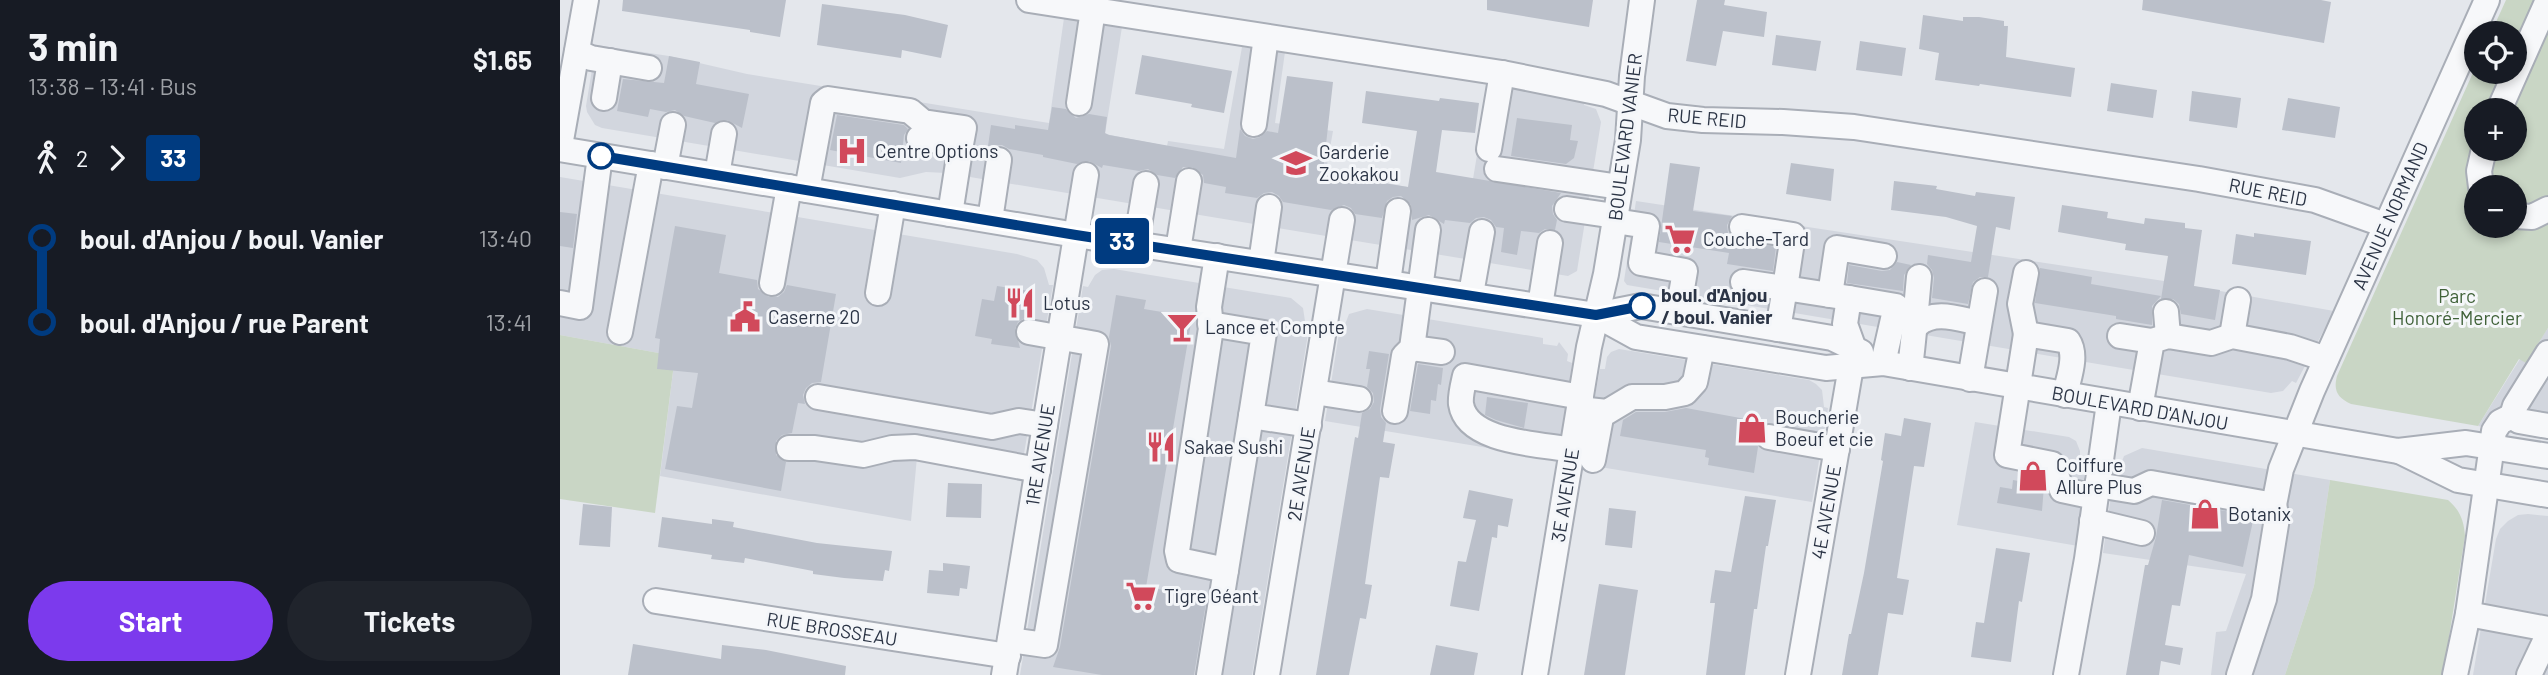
<!DOCTYPE html>
<html lang="en">
<head>
<meta charset="utf-8">
<style>
  :root { --surface:#171b24; --page:#20242c; --text:#f1f3f6; --muted:#9ea1a6; --accent:#7c3aed }
  body { margin:0; font-family:Barlow,sans-serif; background:var(--page); color:var(--text); height:100vh; display:flex; flex-direction:column; font-size:26px; white-space:nowrap }
  * { box-sizing:border-box; margin:0 }
  p { font-size:23px; color:var(--muted) }
  .icon { flex:none; width:38px; height:38px; fill:none; stroke:currentColor; stroke-width:2; stroke-linecap:round; stroke-linejoin:round }
  .map { position:relative; flex:1; overflow:hidden }
  .side { display:flex; flex-direction:column; background:var(--surface); width:560px }
  .side>* { flex:none }
  .badge { padding:0 14px; border-radius:5px; font-size:24px; line-height:46px }
  .fabs { position:absolute; left:1904px; top:21px; display:grid; gap:14px }
  .fabs a { display:grid; place-items:center; width:63px; height:63px; border-radius:50%; background:var(--surface); box-shadow:0 4px 10px #0003; font-size:35px }
  .map>.badge { position:absolute; translate:-50% -50%; box-shadow:0 0 0 4px #fff }
  .legs { display:flex; align-items:center; gap:10px; height:77px; padding:0 28px; font-size:23px }
  .legs p { margin-inline-start:auto }
  .overview { display:flex; align-items:center; justify-content:space-between; height:119px; padding:0 28px }
  h1 { font-size:38px; font-weight:700; line-height:52px }
  .cta { display:flex; gap:14px; margin-top:auto; padding:14px 28px }
  .cta a { flex:1; height:80px; border-radius:42px; background:var(--accent); color:#fff; font-size:28px; font-weight:700; line-height:80px; text-align:center }
  .cta a+a { background:var(--page); color:var(--text) }
  ul { padding:0 28px; list-style:none }
  li { display:flex; align-items:center; gap:24px; height:84px; font-size:26px }
  li i { display:grid; place-items:center; width:10px; height:100%; margin:0 9px; background:currentColor }
  li i::after { content:''; width:18px; height:18px; margin:-9px; border:5px solid; border-radius:50%; background:var(--surface) }
  li p { margin-inline-start:auto }
  li:first-child i { background:linear-gradient(#0000 50%,currentColor 0) }
  li:last-child i { background:linear-gradient(currentColor 50%,#0000 0) }
  main { display:flex; flex:1; min-height:0 }
  .map>svg:first-child { display:block }
</style>
</head>
<body>
<main>
<section class="side">
<div class="overview"><div><h1>3 min</h1><p>13:38 – 13:41 · Bus</p></div><b>$1.65</b></div>
<div class="legs"><svg class="icon" aria-label="walk" viewBox="0 0 24 24"><circle cx="13" cy="4" r="2"/><path d="M13 8l-2 6 4 7M11 14l-3 7M7 12l3-4h3l4 4"/></svg>2<svg class="icon" aria-label="forward" viewBox="0 0 24 24"><path d="M9 5l7 7-7 7"/></svg><b class="badge" style="background:#003b80;color:#fff">33</b></div>
<ul>
<li><i style="color:#003b80"></i><b>boul. d'Anjou / boul. Vanier</b><p>13:40</p></li>
<li><i style="color:#003b80"></i><b>boul. d'Anjou / rue Parent</b><p>13:41</p></li>
</ul>
<div class="cta"><a>Start</a><a>Tickets</a></div>
</section>
<div class="map">
<svg width="1988" height="675" viewBox="0 0 1988 675">
  <rect width="100%" height="100%" fill="#e4e7ec"/>
  <g fill="#d2d6de">
    <path d="M504 18 562 27 545 134 607 146 608 141 664 149 682 47 725 52 715 123 773 131 766 171 770 174 848 187 913 179 929 83 1025 98 1024 105 1036 109 1041 122 1017 271 1008 276 386 173 366 172 340 178 42 128 35 125 27 112 26 106 36 45 109 56 187 74 489 123Z"/>
    <path d="M0 177 457 254 477 260 484 268 489 285H493L460 477 357 457 351 521 100 476 115 356 0 335Z"/>
    <path d="M1076 201 1604 281 1774 311 1736 383 1732 381 1723 391 1711 393 1067 285 1064 281Z"/>
    <path d="M554 269 731 298 743 308 745 321 750 322 692 675H460L523 286 528 287 535 275 542 270Z"/>
    <path d="M807 309 983 338V344L997 346 999 342 1008 354 1007 361 1012 363 1001 460 765 421 780 327H784L789 314Z"/>
    <path d="M1988 328V437L1918 426 1960 359 1966 362Z"/>
    <path d="M1059 349 1249 380 1256 384 1262 390 1264 407 1268 408 1252 502 1022 464 1040 369H1045L1047 357 1051 352Z"/>
    <path d="M1415 422 1509 437 1516 441 1520 451V463L1525 467 1518 546 1397 525Z"/>
    <path d="M1582 448 1770 480 1754 586 1725 675H1651L1656 632 1666 631 1686 574 1543 553 1554 474H1557L1564 456Z"/>
    <path d="M1968 514 1988 516V675H1913L1936 539 1940 529 1948 521 1958 515Z"/>
  </g>
  <g fill="#c9d6c5" fill-rule="evenodd">
    <path d="M1946 0H1988V328L1966 363 1959 359 1918 426 1791 404C1778 398 1773 391 1777 376L1916 66V72H1955V33H1931ZM1916 110H1955V149H1916ZM1916 187H1955V226H1916Z"/>
    <path d="M0 335 115 356 95 513 0 499Z"/>
    <path d="M1770 480 1888 500C1900 510 1904 521 1905 536L1886 656 1881 675H1725L1754 586Z"/>
  </g>
  <g fill="#bbc0ca">
    <path d="M63 0H226L220 37 190 32V30L62 11Z"/>
    <path d="M927 0H1033L1029 27 927 10Z"/>
    <path d="M1137 0H1165L1164 5 1207 12 1204 37 1163 31 1156 66 1126 61Z"/>
    <path d="M1583 0H1761L1771 2 1764 43 1582 10Z"/>
    <path d="M262 4 345 15 388 25 381 58 342 50 341 58 257 45Z"/>
    <path d="M1363 15 1403 21V17H1419L1444 21V26H1448L1446 57 1515 68 1511 97 1420 84 1419 86 1375 80 1379 53 1359 49Z"/>
    <path d="M1216 35 1261 41 1256 71 1212 65Z"/>
    <path d="M1300 41 1346 48 1342 76 1296 70Z"/>
    <path d="M582 55 672 71 664 113 631 107 632 104 575 94Z"/>
    <path d="M109 56 140 62 136 84 189 94 182 128 167 120 155 123 124 116 115 110 106 112 90 109 88 117 57 111 63 79 104 83Z"/>
    <path d="M727 76 773 82 763 171 770 172 769 174 848 187 857 131 802 123 806 91 879 101 880 98 919 103 915 133 882 130 876 172 1001 193 992 206 993 214 997 220 995 230 985 229 979 233 961 231 957 255 941 252 944 228 936 227 931 220 924 217 916 218 910 223 885 220 884 224 869 215 852 220 851 205 841 196 833 197 827 201 822 218 795 214 791 208 784 205 771 210 723 202 719 196 712 192 704 193 697 198 665 193 666 187 644 183 643 175 632 167H623L615 178 597 175 588 169 579 171 543 165 542 168 529 161 517 164 483 157V155L449 149 442 145 428 146 431 125 455 129V125L488 130 492 107 506 109 516 118 529 114 547 117 545 133 549 135 676 158 680 129 685 136 693 139 700 137 707 131 718 133Z"/>
    <path d="M1551 83 1597 90 1593 118 1547 111Z"/>
    <path d="M1632 91 1681 98 1677 128 1629 121Z"/>
    <path d="M1728 98 1780 107 1775 138 1722 130Z"/>
    <path d="M277 115 344 125 348 129 344 135 341 163 270 150Z"/>
    <path d="M957 118 1012 125 1010 140 1018 141 1014 158 1006 164 951 156Z"/>
    <path d="M1110 163 1140 167 1133 211 1172 216 1167 225 1168 233 1173 239 1216 247 1213 271 1167 264 1169 253 1099 242Z"/>
    <path d="M1231 163 1274 169 1271 201 1226 194Z"/>
    <path d="M1334 181 1377 186 1376 189 1415 196 1416 192 1455 197 1450 230 1436 227 1428 277H1420L1413 282 1408 304 1372 298 1374 278 1372 270 1367 264 1368 255 1411 262 1417 226 1386 217 1331 210Z"/>
    <path d="M1502 205 1548 212 1547 218 1584 224 1585 218 1625 223V228L1642 230 1634 286 1660 290 1655 320 1621 314 1619 304 1613 299H1601L1608 256 1565 250 1566 244 1498 232Z"/>
    <path d="M0 212 17 214 13 248 0 246Z"/>
    <path d="M115 226 166 235 159 273 197 280 198 289 209 297H218L224 292 227 285 276 294 261 382 252 383 246 388 243 395 245 404 238 403 232 433 222 435 216 441V455L226 462 221 491 105 469 117 406 132 408 138 373 97 369 100 339 95 338Z"/>
    <path d="M1694 233 1751 241 1746 275 1672 264 1676 234 1694 237Z"/>
    <path d="M1337 262 1351 265 1344 275 1343 291 1287 283 1289 265 1322 271 1330 270Z"/>
    <path d="M1480 268 1532 277 1531 284 1601 296 1592 306V325L1556 319V316L1475 303Z"/>
    <path d="M437 286 470 291 465 318 458 322 455 329 460 348 431 344 432 339 415 336 422 299 434 301Z"/>
    <path d="M556 295 586 300 584 309 632 317 586 587 647 597 634 675H542L493 667 500 647 551 346 549 337Z"/>
    <path d="M809 351 829 354 820 409 821 417 826 423 823 442 835 444 829 478 820 477 805 584 812 585 806 619 800 618 789 675H756L795 437 798 438 802 413 810 409 814 402 813 393 807 387 810 369H806Z"/>
    <path d="M858 364 883 368 881 385 878 384 876 401 871 400 870 414 850 411Z"/>
    <path d="M927 397 968 403 964 428 936 420 925 415Z"/>
    <path d="M1126 408 1202 422 1195 434 1198 447 1194 473 1148 465 1149 458 1145 457 1146 450 1060 436 1063 420 1076 412H1105Z"/>
    <path d="M1344 418 1371 423 1364 467 1354 466 1337 578 1349 580 1343 615 1328 613 1318 675H1282L1289 634H1291L1304 573 1323 461 1321 460 1325 433 1341 436Z"/>
    <path d="M1453 480 1484 486 1482 511 1437 503 1440 487 1452 489Z"/>
    <path d="M388 483 422 484 421 518 386 517Z"/>
    <path d="M909 490 953 499 948 527 938 525 937 538 932 537 919 611 890 606 898 561 906 562 916 520 903 518Z"/>
    <path d="M1185 496 1216 500 1208 546H1206L1197 609H1194L1185 675H1146L1155 603H1150L1155 570 1171 572Z"/>
    <path d="M1602 500 1694 516 1683 567 1629 555 1620 606 1612 605 1605 645 1623 648 1620 665 1601 661 1599 675H1566L1585 565H1588L1596 537Z"/>
    <path d="M23 504 52 507 50 547 19 545Z"/>
    <path d="M1049 508 1076 511 1072 548 1045 545Z"/>
    <path d="M102 517 152 524V519L174 522 173 527 257 543 332 551 329 571 325 570 323 581 284 578 253 574V571L185 558 184 563 151 559 152 555 98 547Z"/>
    <path d="M1436 548 1470 553 1462 602 1459 601 1451 662 1411 657 1416 622 1424 623Z"/>
    <path d="M383 563 410 566 407 589 400 588 399 596 367 593 369 570 383 571Z"/>
    <path d="M1039 584 1078 590 1065 675H1024Z"/>
    <path d="M73 644 161 659 162 645 206 650 286 666 285 675H68Z"/>
    <path d="M876 645 918 653 914 675H870Z"/>
  </g>
  <g fill="none" stroke-linecap="round" stroke-linejoin="round">
    <g stroke="#a9aeb7" stroke-width="28">
      <g id="minor">
        <path d="M469 0 942 73 1046 94 1107 116 1143 120 1223 122 1294 127 1639 179 1755 200 1825 225"/>
        <path d="M17 52 31 58 89 68"/>
        <path d="M44 98 50 61"/>
        <path d="M519 103 533 10"/>
        <path d="M1939 110 1988 0"/>
        <path d="M694 124 706 37"/>
        <path d="M359 138 401 144 390 214"/>
        <path d="M0 146 26 0"/>
        <path d="M0 149 516 235 1036 315 1076 337 1266 368 1323 363 1838 451 1906 443 1988 456"/>
        <path d="M929 149 942 73"/>
        <path d="M105 167 113 125"/>
        <path d="M937 169 1060 187"/>
        <path d="M157 175 164 134"/>
        <path d="M1921 187 1919 171 1924 149"/>
        <path d="M247 190 263 103 268 99 350 111 363 122 404 128 401 144"/>
        <path d="M1007 209 1055 216"/>
        <path d="M1955 216 1972 217 1988 209"/>
        <path d="M430 220 439 160"/>
        <path d="M1055 221 1087 226 1081 263 1125 271 1118 312"/>
        <path d="M1182 227 1233 235 1225 288 1183 282"/>
        <path d="M576 243 586 184"/>
        <path d="M618 250 629 181"/>
        <path d="M701 263 709 207"/>
        <path d="M1466 273 1460 304 1466 334"/>
        <path d="M828 282 838 211"/>
        <path d="M212 283 229 187"/>
        <path d="M318 293 333 204"/>
        <path d="M911 294 922 232"/>
        <path d="M1270 295 1277 248 1324 256"/>
        <path d="M0 303 20 307 40 156"/>
        <path d="M980 306 990 243"/>
        <path d="M1606 312 1608 336"/>
        <path d="M1036 315 1081 306 1272 338 1301 352"/>
        <path d="M650 324 704 333 691 416 749 425"/>
        <path d="M1357 325C1374 309 1399 319 1419 323"/>
        <path d="M1218 329 1225 288 1289 298"/>
        <path d="M60 332 91 164"/>
        <path d="M1560 336 1592 341"/>
        <path d="M1672 336 1678 300"/>
        <path d="M852 348 882 352"/>
        <path d="M1988 353 1955 406 1952 416 1959 421 1988 426"/>
        <path d="M1350 368C1354 337 1356 308 1359 277"/>
        <path d="M1410 379 1425 291"/>
        <path d="M754 392 799 399"/>
        <path d="M1505 395C1508 379 1518 356 1508 341L1466 334 1447 455 1492 464 1502 490 1535 497"/>
        <path d="M258 397 432 427 459 421 485 425"/>
        <path d="M1580 408 1592 341 1608 336 1651 343 1672 336 1730 347 1766 359"/>
        <path d="M1019 409 1047 412 1072 397H1105L1125 393 1135 382 1142 348"/>
        <path d="M835 411 844 356 852 348 868 230"/>
        <path d="M1209 437 1277 449"/>
        <path d="M229 448H255L303 455 332 448 355 447 478 470"/>
        <path d="M1013 450C981 444 907 443 901 404 900 396 903 385 905 376L1021 397"/>
        <path d="M1839 451 1898 480 1988 495"/>
        <path d="M1033 460 1042 412"/>
        <path d="M1537 485 1574 491 1591 483 1714 505 1721 469 1752 391 1927 0"/>
        <path d="M1532 521 1582 533"/>
        <path d="M666 570 691 416"/>
        <path d="M96 601 448 656"/>
        <path d="M1908 614 1988 629"/>
        <path d="M450 640 485 645 536 344 469 332"/>
        <path d="M444 675 526 175"/>
        <path d="M649 675 666 570 619 560 617 551 651 328 649 307 657 256"/>
        <path d="M707 675 782 220"/>
        <path d="M975 675 1029 347 1046 274 1068 140 1072 76 1082 0"/>
        <path d="M1238 675 1294 349 1285 324 1289 298 1336 306 1323 363"/>
        <path d="M1506 675 1527 559 1549 403"/>
        <path d="M1679 675 1704 599 1717 518 1714 505"/>
        <path d="M1895 675 1908 614 1934 431 1940 422 1952 416"/>
        <path d="M1969 675 1988 635"/>
      </g>
    </g>
    <use href="#minor" stroke="#f7f8fa" stroke-width="24"/>
  </g>
  <g fill="none" stroke-linecap="round" stroke-linejoin="round">
    <g stroke="#fff" stroke-width="16">
      <path id="line-1" d="M41 156 516 235 1036 315 1082 306"/>
    </g>
    <use href="#line-1" stroke="#003b80" stroke-width="10"/>
  </g>
  <defs>
    <g id="hospital-bare" transform="scale(2.415)"><path d="M-5-5h3v3.5h4V-5h3V5h-3V1.5h-4V5h-3Z" fill="#d1495b" stroke="#f4f6f9" stroke-width="2.5" paint-order="stroke"/></g>
    <g id="school-bare" transform="scale(2.415)"><path d="M0-5L7-2L0 1L-7-2ZM-4 1L0 2.5L4 1V4Q0 6-4 4Z" fill="#d1495b" stroke="#f4f6f9" stroke-width="2.5" paint-order="stroke"/></g>
    <g id="supermarket-bare" transform="scale(2.415)"><path d="M-6-5.5h2.5l.6 2H6L4.5 2H-2.5L-4.4-4H-6ZM-1.5 3.2a1.3 1.3 0 1 0 .1 0ZM3 3.2a1.3 1.3 0 1 0 .1 0Z" fill="#d1495b" stroke="#f4f6f9" stroke-width="2.5" paint-order="stroke"/></g>
    <g id="restaurant-bare" transform="scale(2.415)"><path d="M-5-6h1v4h1v-4h1v4h1v-4h1v5L-1.5 .5V6h-2V.5L-5-1ZM5-6V6H3V1.5H1.5Q1.5-4 5-6Z" fill="#d1495b" stroke="#f4f6f9" stroke-width="2.5" paint-order="stroke"/></g>
    <g id="civic-bare" transform="scale(2.415)"><path d="M-.6-6.5H3V-4.5H.6V-3L4-1V1h2V6H-6V1h2V-1L-.6-3ZM-1.2 2.5V6h2.4V2.5Z" fill="#d1495b" stroke="#f4f6f9" stroke-width="2.5" paint-order="stroke"/></g>
    <g id="bar-bare" transform="scale(2.415)"><path d="M-6-5H6L.8 .8V4.5H3.5V6h-7V4.5H-.8V.8Z" fill="#d1495b" stroke="#f4f6f9" stroke-width="2.5" paint-order="stroke"/></g>
    <g id="shop-bare" transform="scale(2.415)"><path d="M-5-2.5h2.3a2.7 3.5 0 0 1 5.4 0H5L5.5 6h-11ZM-1.5-2.5h3a1.5 2.3 0 0 0-3 0Z" fill="#d1495b" stroke="#f4f6f9" stroke-width="2.5" paint-order="stroke"/></g>
  </defs>
  <g fill-rule="evenodd">
    <use href="#hospital-bare" x="292" y="151"/>
    <use href="#school-bare" x="736" y="163"/>
    <use href="#supermarket-bare" x="1120" y="239"/>
    <use href="#restaurant-bare" x="460" y="303"/>
    <use href="#civic-bare" x="185" y="317"/>
    <use href="#bar-bare" x="622" y="327"/>
    <use href="#shop-bare" x="1192" y="428"/>
    <use href="#restaurant-bare" x="601" y="447"/>
    <use href="#shop-bare" x="1473" y="476"/>
    <use href="#shop-bare" x="1645" y="514"/>
    <use href="#supermarket-bare" x="581" y="596"/>
  </g>
  <g fill="#fff" stroke="#003b80" stroke-width="3.5">
    <circle cx="41" cy="156" r="12"/>
    <circle cx="1082" cy="306" r="12"/>
  </g>
  <g text-anchor="middle" stroke-width="6" stroke-linejoin="round" paint-order="stroke">
    <g font-size="19" fill="#2b3445" stroke="#f4f6f9">
      <text transform="translate(1147 118) rotate(5)" y="7">RUE REID</text>
      <text transform="translate(1065 137) rotate(-83)" y="7">BOULEVARD VANIER</text>
      <text transform="translate(1708 192) rotate(11)" y="7">RUE REID</text>
      <text transform="translate(1830 216) rotate(-66)" y="7">AVENUE NORMAND</text>
      <text transform="translate(1580 408) rotate(10)" y="7">BOULEVARD D'ANJOU</text>
      <text transform="translate(480 455) rotate(-81)" y="7">1RE AVENUE</text>
      <text transform="translate(741 474) rotate(-81)" y="7">2E AVENUE</text>
      <text transform="translate(1005 495) rotate(-81)" y="7">3E AVENUE</text>
      <text transform="translate(1266 512) rotate(-80)" y="7">4E AVENUE</text>
      <text transform="translate(272 629) rotate(9)" y="7">RUE BROSSEAU</text>
    </g>
    <g font-size="19" fill="#2b3445" stroke="#f4f6f9" text-anchor="start">
      <text x="315" y="158">Centre Options</text>
      <text x="759" y="159">Garderie<tspan x="759" dy="22">Zookakou</tspan></text>
      <text x="1143" y="246">Couche-Tard</text>
      <text x="483" y="310">Lotus</text>
      <text x="208" y="324">Caserne 20</text>
      <text x="645" y="334">Lance et Compte</text>
      <text x="1215" y="424">Boucherie<tspan x="1215" dy="22">Boeuf et cie</tspan></text>
      <text x="624" y="454">Sakae Sushi</text>
      <text x="1496" y="472">Coiffure<tspan x="1496" dy="22">Allure Plus</tspan></text>
      <text x="1668" y="521">Botanix</text>
      <text x="604" y="603">Tigre Géant</text>
    </g>
    <g font-size="19" font-weight="bold" fill="#2b3445" stroke="#f4f6f9" text-anchor="start">
      <text x="1101" y="302">boul. d'Anjou<tspan x="1101" dy="22">/ boul. Vanier</tspan></text>
    </g>
    <g font-size="19" fill="#3f6138" stroke="#f4f6f9">
      <text x="1897" y="303">Parc<tspan x="1897" dy="22">Honoré-Mercier</tspan></text>
    </g>
  </g>
</svg>
<div class="fabs">
<a><svg class="icon" aria-label="locate" viewBox="0 0 24 24"><circle cx="12" cy="12" r="6"/><path d="M12 2v4M12 18v4M2 12h4M18 12h4"/></svg></a>
<a>+</a>
<a>−</a>
</div>
<b class="badge" style="left:562px;top:241px;background:#003b80;color:#fff">33</b>
</div>
</main>
</body>
</html>
